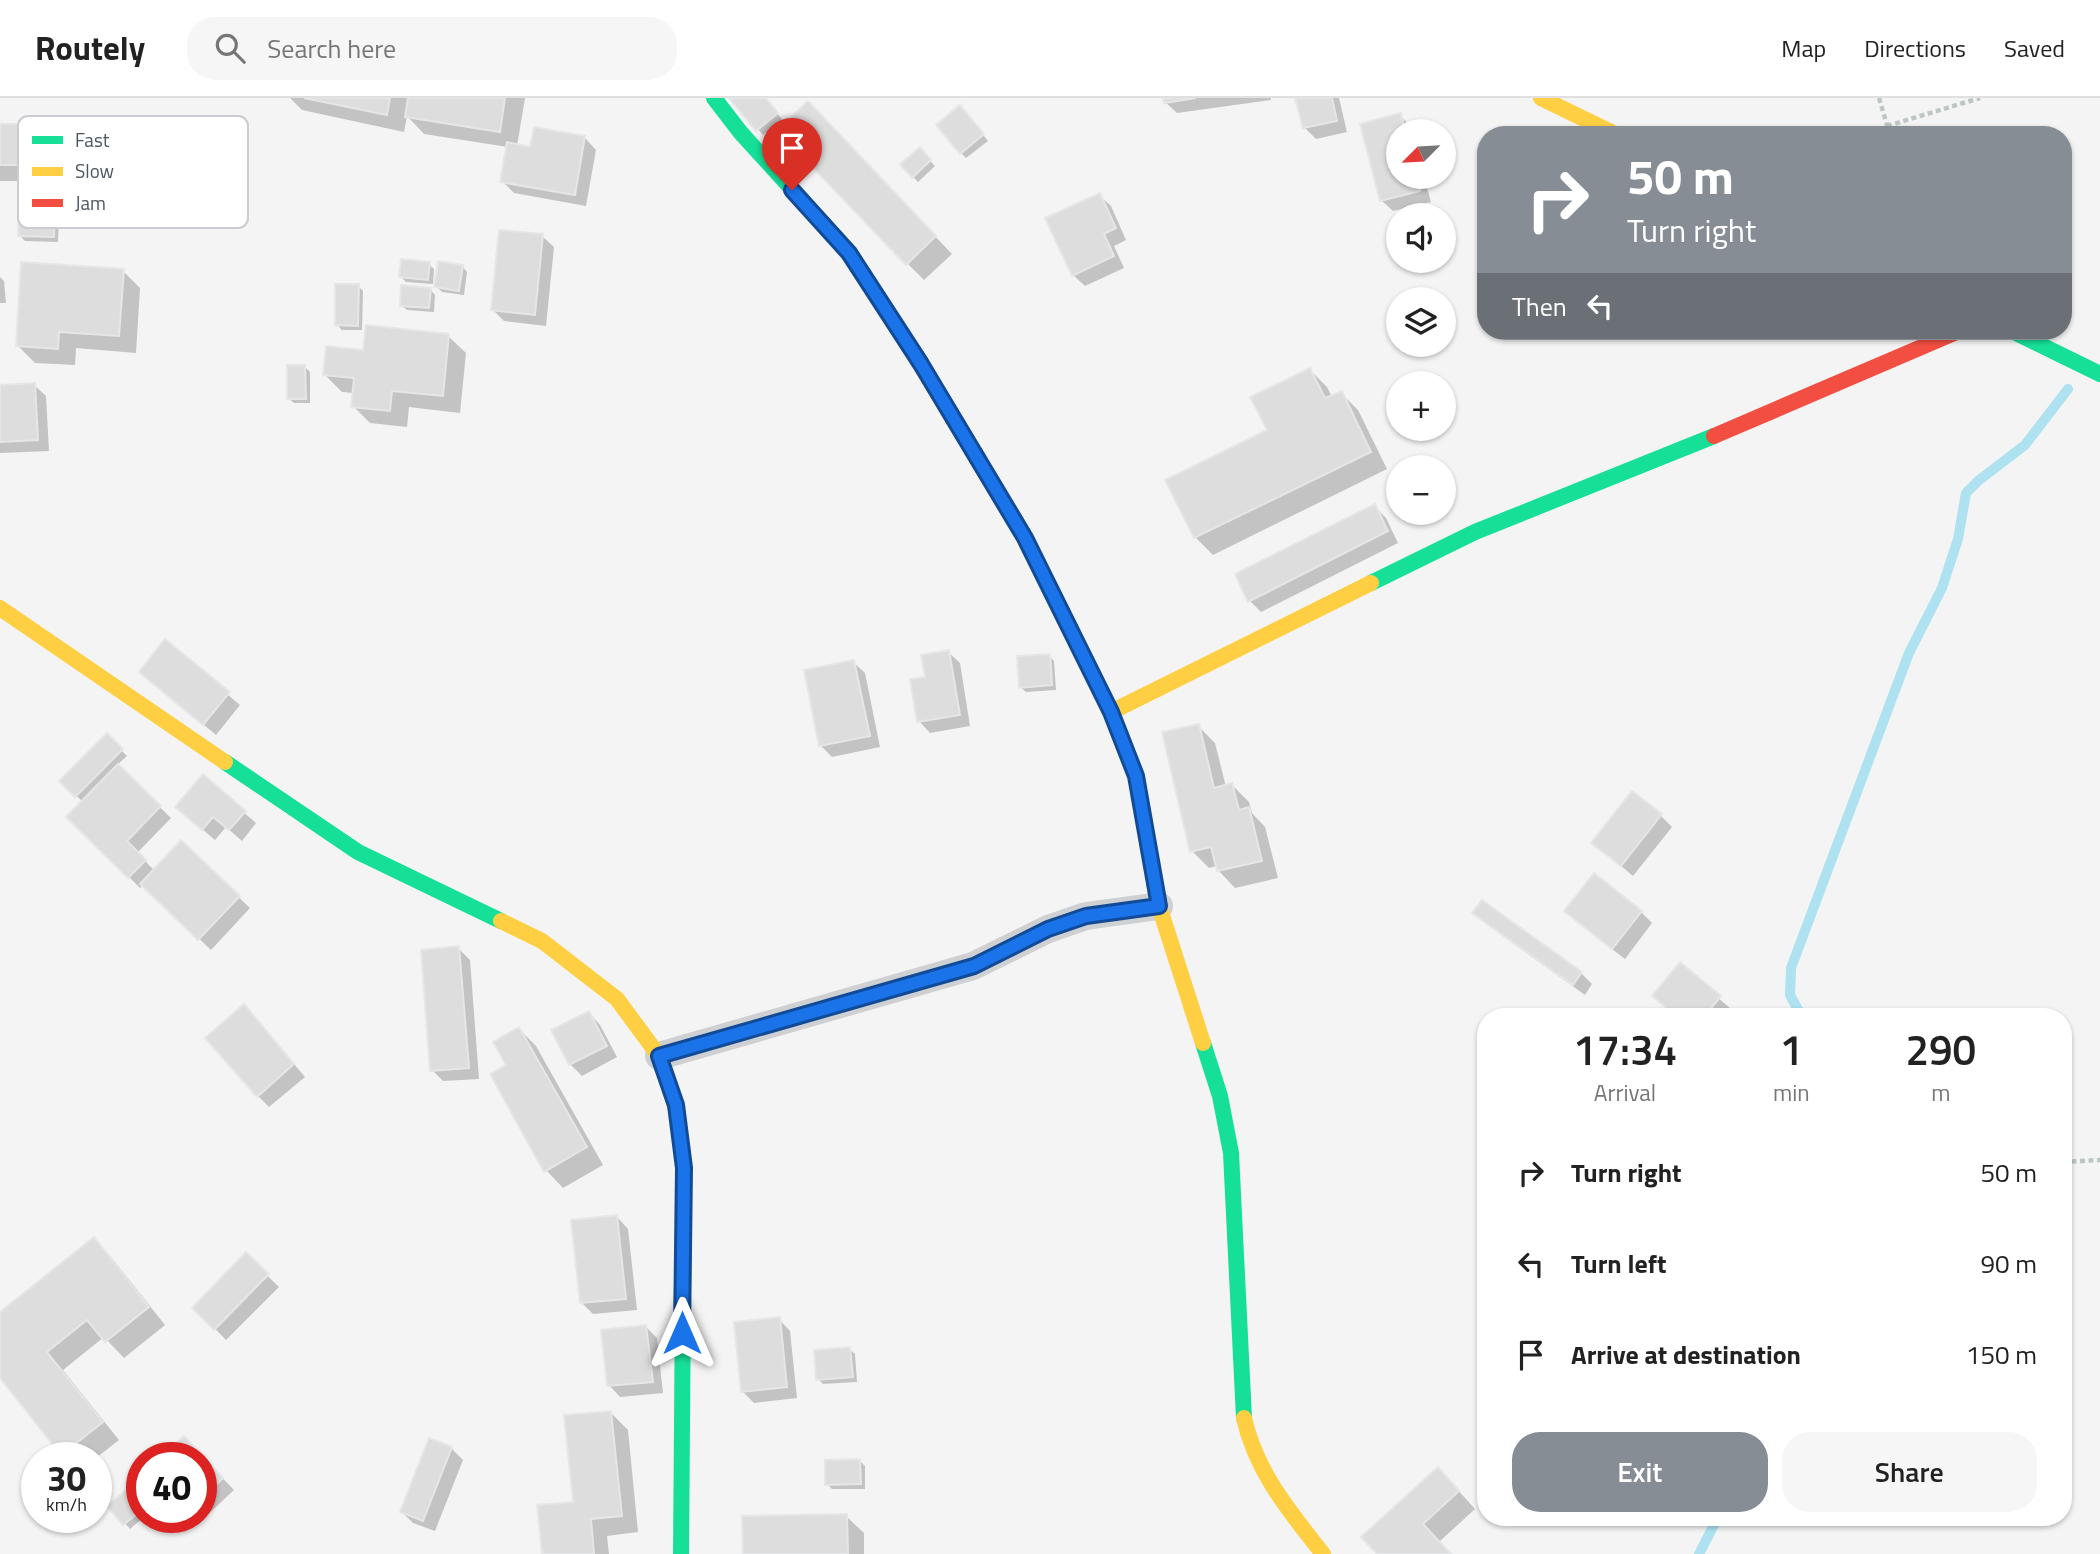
<!DOCTYPE html>
<html lang="en">
<head>
<meta charset="utf-8">
<style>
  :root { --surface:#fff; --page:#f6f6f6; --text:#222; --muted:#767676; --line:#e0e0e0; --accent:#868d94 }
  body { margin:0; font-family:"Titillium Web",sans-serif; background:var(--page); color:var(--text); height:100vh; display:flex; flex-direction:column; font-size:26px; white-space:nowrap }
  * { box-sizing:border-box; margin:0 }
  p { font-size:23px; color:var(--muted) }
  .icon { flex:none; width:38px; height:38px; fill:none; stroke:currentColor; stroke-width:2; stroke-linecap:round; stroke-linejoin:round }
  .map { position:relative; flex:1; overflow:hidden }
  .drawer { position:absolute; left:1477px; top:910px; width:595px; height:518px; display:flex; flex-direction:column; background:var(--surface); border-radius:28px; box-shadow:0 2px 5px #0004 }
  .drawer>* { flex:none }
  .top-card { position:absolute; left:1477px; top:28px; width:595px; height:214px; border-radius:28px; box-shadow:0 2px 5px #0004; background:#868d94; color:#fff; overflow:hidden }
  .needle { width:46px; rotate:246deg }
  .tools { position:absolute; left:1386px; top:21px; display:grid; gap:14px }
  .tools a { display:grid; place-items:center; width:70px; height:70px; border-radius:50%; background:var(--surface); box-shadow:0 2px 5px #0004; font-size:35px }
  .speed { position:absolute; left:21px; top:1344px; display:flex; gap:14px; font-size:35px; font-weight:700; text-align:center }
  .speed>* { display:grid; place-content:center; width:91px; height:91px; border-radius:50%; background:var(--surface); box-shadow:0 2px 5px #0004; line-height:1 }
  .speed small { font-size:18px; font-weight:400 }
  .speed .limit { border:10px solid #d22; background:#fff; color:#111 }
  .pin { position:absolute; display:grid; place-items:center; width:60px; height:60px; color:#fff; margin:-72px -30px; border-radius:50% 50% 50% 0; rotate:-45deg; box-shadow:0 0 7px #0007 }
  .pin .icon { rotate:45deg }
  .me { position:absolute; width:77px; margin:-38px; rotate:0deg; stroke-linejoin:round; filter:drop-shadow(0 0 5px #0008) }
  .turn { display:flex; align-items:center; gap:24px; height:147px; padding:0 35px; font-size:32px }
  .turn .icon { width:91px; height:91px; stroke-width:2.5 }
  .turn b { display:block; font-size:49px; line-height:60px }
  .then { display:flex; align-items:center; height:66px; padding:0 35px; background:#0003; gap:14px; font-size:26px }
  .eta { display:flex; justify-content:space-evenly; align-items:center; height:119px; text-align:center }
  .eta b { font-size:42px; font-weight:600; line-height:49px }
  .button { display:flex; gap:14px; margin-top:auto; padding:14px 35px }
  .button a { flex:1; height:80px; border-radius:28px; background:var(--accent); color:#fff; font-size:28px; font-weight:600; line-height:80px; text-align:center }
  .button a+a { background:var(--page); color:var(--text) }
  ul { padding:0; list-style:none }
  li { display:flex; align-items:center; gap:21px; height:91px; padding:0 35px }
  li div { flex:1 }
  li b { display:block; font-size:26px }
  li em { font-style:normal }
  header { display:flex; align-items:center; gap:42px; box-sizing:border-box; height:98px; padding:0 35px; background:var(--surface); border-bottom:2px solid var(--line) }
  header strong { font-size:33px }
  nav { display:flex; gap:38px; margin-inline-start:auto; font-size:24px }
  .search { width:490px; height:63px; background:var(--page); display:flex; align-items:center; gap:18px; box-sizing:border-box; padding:0 24px; border-radius:28px; color:var(--muted); font-size:26px }
  .map>svg:first-child { display:block }
</style>
</head>
<body>
<header>
<strong>Routely</strong>
<div class="search"><svg class="icon" aria-label="search" viewBox="0 0 24 24"><circle cx="10" cy="10" r="6"/><path d="M15 15l6 6"/></svg>Search here</div>
<nav><a>Map</a><a>Directions</a><a>Saved</a></nav>
</header>
<div class="map">
<svg width="2100" height="1456" viewBox="0 0 2100 1456">
  <rect width="100%" height="100%" fill="#f4f4f4"/>
  <g fill="#0003">
    <path d="M 290,0 L 525,0 L 517,48 L 532,51 L 585,40 L 596,52 L 586,108 L 514,95 L 502,83 L 508,49 L 424,36 L 407,18 L 404,34 L 302,12 Z"/>
    <path d="M 731,0 L 765,0 L 782,21 L 763,37 Z"/>
    <path d="M 1165,0 L 1271,0 L 1271,2 L 1177,15 L 1165,4 Z"/>
    <path d="M 1297,0 L 1339,0 L 1347,34 L 1316,41 L 1304,29 Z"/>
    <path d="M 965,15 L 988,43 L 966,60 L 961,55 Z"/>
    <path d="M 1400,17 L 1411,29 L 1413,33 L 1398,33 L 1398,79 L 1424,79 L 1431,104 L 1393,113 L 1381,102 Z"/>
    <path d="M 825,22 L 952,156 L 924,182 L 907,165 Z"/>
    <path d="M 0,28 L 27,28 L 44,45 L 45,83 L 0,83 Z"/>
    <path d="M 919,51 L 935,68 L 918,84 L 902,67 Z"/>
    <path d="M 1099,97 L 1111,108 L 1126,142 L 1114,148 L 1124,170 L 1085,188 L 1073,177 Z"/>
    <path d="M 54,109 L 59,114 L 58,144 L 25,143 L 19,137 Z"/>
    <path d="M 542,138 L 554,149 L 546,228 L 504,223 L 493,212 Z"/>
    <path d="M 429,166 L 434,171 L 433,186 L 406,184 L 401,179 Z"/>
    <path d="M 462,168 L 467,174 L 464,197 L 442,194 L 436,188 Z"/>
    <path d="M 123,173 L 140,190 L 136,255 L 76,250 L 75,267 L 35,265 L 17,247 Z"/>
    <path d="M 0,179 L 4,183 L 6,205 L 0,205 Z"/>
    <path d="M 358,188 L 363,193 L 362,232 L 342,232 L 336,226 Z"/>
    <path d="M 430,191 L 435,197 L 434,214 L 407,212 L 401,207 Z"/>
    <path d="M 448,238 L 466,255 L 460,315 L 409,309 L 407,329 L 370,325 L 353,308 L 354,295 L 342,294 L 325,277 L 365,254 Z"/>
    <path d="M 305,269 L 310,274 L 310,305 L 294,305 L 288,300 Z"/>
    <path d="M 1310,272 L 1327,289 L 1332,299 L 1341,295 L 1358,312 L 1387,371 L 1213,457 L 1195,439 L 1168,383 L 1269,333 Z"/>
    <path d="M 34,287 L 46,298 L 49,353 L 0,355 L 0,289 Z"/>
    <path d="M 1374,408 L 1386,420 L 1398,445 L 1261,514 L 1250,503 Z"/>
    <path d="M 1404,415 L 1421,415 L 1421,416 L 1410,422 Z"/>
    <path d="M 165,544 L 240,607 L 216,637 L 141,574 Z"/>
    <path d="M 948,554 L 960,565 L 970,628 L 930,635 L 919,623 Z"/>
    <path d="M 1049,558 L 1054,563 L 1056,592 L 1026,594 L 1020,589 Z"/>
    <path d="M 853,564 L 865,575 L 880,649 L 832,659 L 820,647 Z"/>
    <path d="M 1198,628 L 1215,645 L 1226,689 L 1232,687 L 1249,704 L 1252,715 L 1265,729 L 1278,780 L 1235,790 L 1218,772 L 1217,768 L 1209,770 L 1192,753 Z"/>
    <path d="M 107,638 L 127,658 L 117,667 L 171,720 L 137,755 L 155,773 L 181,745 L 250,810 L 211,852 L 143,787 L 140,790 L 69,719 L 83,704 L 61,683 Z"/>
    <path d="M 203,679 L 256,725 L 242,743 L 226,729 L 215,742 L 189,720 Z"/>
    <path d="M 1660,717 L 1672,729 L 1633,778 L 1594,745 Z"/>
    <path d="M 1566,813 L 1641,814 L 1652,825 L 1625,861 L 1577,824 Z"/>
    <path d="M 1474,815 L 1581,875 L 1592,886 L 1585,897 L 1486,826 Z"/>
    <path d="M 458,850 L 470,862 L 479,981 L 443,983 L 432,972 Z"/>
    <path d="M 1680,867 L 1731,911 L 1725,919 L 1677,919 Z"/>
    <path d="M 589,915 L 600,927 L 617,959 L 582,978 L 570,966 Z"/>
    <path d="M 255,920 L 305,979 L 269,1009 L 258,998 Z"/>
    <path d="M 519,931 L 536,948 L 603,1067 L 563,1090 L 546,1072 L 509,967 Z"/>
    <path d="M 617,1119 L 628,1131 L 637,1212 L 593,1216 L 582,1205 Z"/>
    <path d="M 94,1142 L 111,1159 L 165,1227 L 124,1260 L 104,1239 L 63,1272 L 119,1342 L 96,1360 L 67,1360 L 0,1277 L 0,1216 Z"/>
    <path d="M 246,1157 L 279,1189 L 226,1242 L 195,1210 Z"/>
    <path d="M 779,1221 L 790,1233 L 797,1300 L 754,1305 L 743,1294 Z"/>
    <path d="M 646,1229 L 657,1240 L 663,1295 L 620,1299 L 609,1287 Z"/>
    <path d="M 849,1251 L 855,1256 L 857,1284 L 823,1286 L 818,1281 Z"/>
    <path d="M 611,1315 L 628,1332 L 638,1434 L 607,1438 L 609,1456 L 544,1456 L 575,1406 Z"/>
    <path d="M 184,1340 L 234,1392 L 202,1422 L 199,1419 L 201,1419 L 201,1360 Z"/>
    <path d="M 451,1350 L 463,1362 L 435,1433 L 413,1425 L 402,1414 Z"/>
    <path d="M 860,1363 L 865,1368 L 865,1391 L 832,1391 L 827,1386 Z"/>
    <path d="M 141,1382 L 142,1419 L 144,1419 L 130,1431 L 110,1408 Z"/>
    <path d="M 1455,1389 L 1475,1411 L 1439,1444 L 1450,1456 L 1379,1456 Z"/>
    <path d="M 846,1418 L 864,1435 L 864,1456 L 745,1456 Z"/>
  </g>
  <g fill="none" stroke-linecap="round" stroke-linejoin="round">
    <g stroke="#aee2f0" stroke-width="10">
      <path d="M 1802,919 L 1790,897 L 1791,870 L 1909,555 L 1942,490 L 1958,441 L 1966,395 L 1978,383 L 2025,347 L 2068,291"/>
      <path d="M 1699,1456 L 1718,1419"/>
    </g>
  </g>
  <g fill="#ddddde" stroke="#e5e6e7" stroke-width="2">
    <path d="M 304,0 L 390,0 L 387,17 Z"/>
    <path d="M 408,0 L 505,0 L 500,34 L 405,19 Z"/>
    <path d="M 729,0 L 766,0 L 778,15 L 756,33 Z"/>
    <path d="M 1163,0 L 1196,0 L 1164,5 Z"/>
    <path d="M 1295,0 L 1332,0 L 1337,23 L 1303,30 Z"/>
    <path d="M 808,3 L 936,138 L 906,167 L 777,32 Z"/>
    <path d="M 960,7 L 984,36 L 960,56 L 936,27 Z"/>
    <path d="M 1401,15 L 1405,33 L 1398,33 L 1398,79 L 1417,79 L 1420,93 L 1380,103 L 1360,26 Z"/>
    <path d="M 0,26 L 27,26 L 28,67 L 0,67 Z"/>
    <path d="M 534,29 L 585,38 L 575,97 L 500,84 L 507,44 L 530,49 Z"/>
    <path d="M 920,49 L 931,62 L 912,80 L 900,66 Z"/>
    <path d="M 1100,95 L 1116,130 L 1104,136 L 1114,158 L 1072,178 L 1045,120 Z"/>
    <path d="M 19,106 L 55,107 L 54,139 L 18,138 Z"/>
    <path d="M 499,132 L 543,136 L 535,217 L 491,212 Z"/>
    <path d="M 401,161 L 430,164 L 428,182 L 399,179 Z"/>
    <path d="M 438,163 L 463,167 L 459,193 L 434,189 Z"/>
    <path d="M 21,164 L 124,171 L 119,238 L 59,234 L 58,251 L 16,248 Z"/>
    <path d="M 335,186 L 359,186 L 358,228 L 335,227 Z"/>
    <path d="M 401,187 L 431,190 L 429,210 L 400,208 Z"/>
    <path d="M 366,227 L 449,236 L 443,298 L 392,293 L 390,313 L 351,309 L 354,280 L 323,277 L 326,248 L 363,252 Z"/>
    <path d="M 287,267 L 305,267 L 306,301 L 287,301 Z"/>
    <path d="M 1310,270 L 1325,300 L 1342,293 L 1371,354 L 1194,440 L 1165,382 L 1267,332 L 1250,299 Z"/>
    <path d="M 35,285 L 38,342 L 0,344 L 0,287 Z"/>
    <path d="M 1375,406 L 1388,433 L 1248,504 L 1235,476 Z"/>
    <path d="M 165,541 L 230,594 L 203,627 L 139,574 Z"/>
    <path d="M 949,552 L 960,617 L 917,624 L 910,581 L 925,579 L 921,557 Z"/>
    <path d="M 1050,556 L 1052,587 L 1019,590 L 1017,558 Z"/>
    <path d="M 854,562 L 870,638 L 819,648 L 804,572 Z"/>
    <path d="M 1199,626 L 1214,690 L 1232,685 L 1239,712 L 1249,709 L 1262,763 L 1217,773 L 1211,749 L 1190,754 L 1162,634 Z"/>
    <path d="M 107,635 L 123,651 L 75,699 L 59,683 Z"/>
    <path d="M 118,666 L 161,708 L 127,743 L 146,762 L 128,780 L 66,719 Z"/>
    <path d="M 203,676 L 246,713 L 229,732 L 213,719 L 202,732 L 175,709 Z"/>
    <path d="M 1632,693 L 1662,716 L 1621,768 L 1591,745 Z"/>
    <path d="M 181,742 L 240,798 L 198,842 L 140,786 Z"/>
    <path d="M 1594,775 L 1642,813 L 1612,851 L 1564,813 Z"/>
    <path d="M 1482,802 L 1582,874 L 1573,887 L 1472,815 Z"/>
    <path d="M 459,848 L 469,970 L 430,973 L 421,852 Z"/>
    <path d="M 1680,864 L 1721,898 L 1704,919 L 1677,919 L 1652,898 Z"/>
    <path d="M 244,906 L 294,966 L 257,999 L 205,940 Z"/>
    <path d="M 589,913 L 607,948 L 569,967 L 551,932 Z"/>
    <path d="M 519,929 L 587,1049 L 544,1074 L 490,976 L 506,967 L 493,944 Z"/>
    <path d="M 617,1117 L 626,1201 L 580,1205 L 571,1122 Z"/>
    <path d="M 94,1139 L 149,1209 L 105,1244 L 87,1222 L 47,1254 L 103,1324 L 61,1357 L 0,1280 L 0,1214 Z"/>
    <path d="M 246,1154 L 269,1176 L 214,1232 L 192,1210 Z"/>
    <path d="M 780,1219 L 787,1289 L 741,1294 L 734,1224 Z"/>
    <path d="M 646,1227 L 653,1284 L 607,1288 L 601,1232 Z"/>
    <path d="M 850,1249 L 853,1279 L 816,1282 L 814,1252 Z"/>
    <path d="M 611,1313 L 622,1418 L 591,1421 L 594,1456 L 542,1456 L 537,1407 L 573,1404 L 564,1317 Z"/>
    <path d="M 184,1338 L 223,1380 L 201,1401 L 201,1360 L 161,1360 Z"/>
    <path d="M 429,1340 L 452,1349 L 423,1423 L 400,1414 Z"/>
    <path d="M 860,1361 L 861,1386 L 825,1387 L 825,1362 Z"/>
    <path d="M 1438,1369 L 1459,1393 L 1423,1426 L 1451,1456 L 1377,1456 L 1361,1439 Z"/>
    <path d="M 141,1379 L 142,1412 L 123,1427 L 107,1408 Z"/>
    <path d="M 847,1416 L 848,1456 L 743,1456 L 742,1418 Z"/>
  </g>
  <g fill="none" stroke-linecap="round" stroke-linejoin="round">
    <g stroke="#bcc7c4" stroke-width="4.5" stroke-dasharray="5 3.5" stroke-linecap="butt">
      <path d="M 1879,0 L 1890,37"/>
      <path d="M 1887,28 L 1980,0"/>
      <path d="M 2063,1064 L 2100,1062"/>
    </g>
    <path stroke="#ced0d2" stroke-width="28" d="M 659,958 L 973,868 L 1048,831 L 1086,818 L 1159,808"/>
    <g stroke="#16e098" stroke-width="16">
      <path d="M 714,0 L 741,35 L 850,155 L 902,236"/>
      <path d="M 2012,233 L 2100,276"/>
      <path d="M 1371,485 L 1475,434 L 1714,338"/>
      <path d="M 225,664 L 358,754 L 501,823"/>
      <path d="M 1203,945 L 1220,998 L 1231,1055 L 1244,1320"/>
      <path d="M 677,1014 L 684,1070 L 681,1456"/>
    </g>
    <g stroke="#ffcf43" stroke-width="16">
      <path d="M 1541,0 L 1617,37"/>
      <path d="M 0,510 L 225,664"/>
      <path d="M 1088,568 L 1111,614 L 1136,678 L 1159,808 L 1203,945"/>
      <path d="M 1111,614 L 1371,485"/>
      <path d="M 501,823 L 542,843 L 617,901 L 659,958 L 677,1014"/>
      <path d="M 1244,1320 C 1256,1374 1290,1414 1323,1456"/>
    </g>
    <g stroke="#f24e42" stroke-width="16">
      <path d="M 902,236 L 1025,440 L 1088,568"/>
      <path d="M 1714,338 L 1959,233"/>
    </g>
  </g>
  <g fill="none" stroke-linecap="round" stroke-linejoin="round">
    <defs>
      <path id="route" d="M 682,1235 L 684,1070 L 676,1007 L 659,958 L 974,868 L 1048,831 L 1086,818 L 1159,808 L 1136,678 L 1111,614 L 1025,440 L 921,266 L 849,155 L 792,92"/>
    </defs>
    <use href="#route" stroke="#114b97" stroke-width="18"/>
    <use href="#route" stroke="#1a73e8" stroke-width="12"/>
  </g>
  <rect x="18" y="18" width="230" height="112" rx="10" fill="#fff" stroke="#c9ccd0" stroke-width="2"/>
  <rect x="32" y="38" width="31" height="8" fill="#16e098"/>
  <rect x="32" y="69" width="31" height="9" fill="#ffcf43"/>
  <rect x="32" y="101" width="31" height="8" fill="#f24e42"/>
  <g font-size="19" fill="#4a5661">
    <text x="75" y="49">Fast</text>
    <text x="75" y="80">Slow</text>
    <text x="75" y="112">Jam</text>
  </g>
</svg>
<div class="tools">
<a><svg class="needle" viewBox="-14 -14 28 28"><path d="M0-13l5 13h-10z" fill="#e53935"/><path d="M0 13l5-13h-10z" fill="#767676"/></svg></a>
<a><svg class="icon" aria-label="sound" viewBox="0 0 24 24"><path d="M4 9h4l5-4v14l-5-4H4zM17 9q2 3 0 6"/></svg></a>
<a><svg class="icon" aria-label="layers" viewBox="0 0 24 24"><path d="M12 4l9 5-9 5-9-5zM3 14l9 5 9-5"/></svg></a>
<a>+</a>
<a>−</a>
</div>
<div class="speed"><div>30<small>km/h</small></div><div class="limit">40</div></div>
<div class="pin" style="left:792px;top:92px;background:#d93025"><svg class="icon" aria-label="arrive" viewBox="0 0 24 24"><path d="M6 21V4h12l-3 4 3 4H6"/></svg></div>
<svg class="me" style="left:682px;top:1235px" viewBox="-20 -20 40 40"><path d="M0-17L14 15 0 8-14 15z" fill="#1a73e8" stroke="#fff" stroke-width="4"/></svg>
<div class="top-card">
<div class="turn"><svg class="icon" aria-label="right" viewBox="0 0 24 24"><path d="M7 20v-9h11M14 6l5 5-5 5"/></svg><div><b>50 m</b>Turn right</div></div>
<div class="then">Then<svg class="icon" aria-label="left" viewBox="0 0 24 24"><path d="M17 20v-9H6M10 6l-5 5 5 5"/></svg></div>
</div>
<section class="drawer">
<div class="eta">
<div><b>17:34</b><p>Arrival</p></div>
<div><b>1</b><p>min</p></div>
<div><b>290</b><p>m</p></div>
</div>
<ul>
<li><svg class="icon" aria-label="right" viewBox="0 0 24 24"><path d="M7 20v-9h11M14 6l5 5-5 5"/></svg><div><b>Turn right</b></div><em>50 m</em></li>
<li><svg class="icon" aria-label="left" viewBox="0 0 24 24"><path d="M17 20v-9H6M10 6l-5 5 5 5"/></svg><div><b>Turn left</b></div><em>90 m</em></li>
<li><svg class="icon" aria-label="arrive" viewBox="0 0 24 24"><path d="M6 21V4h12l-3 4 3 4H6"/></svg><div><b>Arrive at destination</b></div><em>150 m</em></li>
</ul>
<div class="button"><a>Exit</a><a>Share</a></div>
</section>
</div>
</body>
</html>
